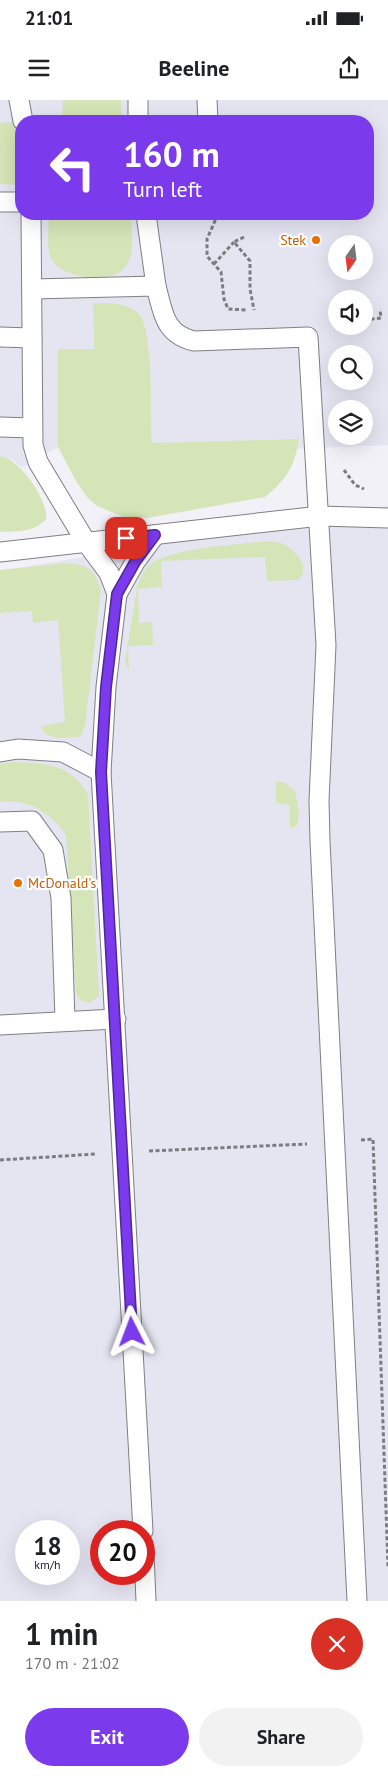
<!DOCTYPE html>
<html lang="en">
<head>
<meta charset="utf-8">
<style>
  :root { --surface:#fff; --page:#f2f2f2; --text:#202124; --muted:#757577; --accent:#7c3aed }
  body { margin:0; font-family:"PT Sans",sans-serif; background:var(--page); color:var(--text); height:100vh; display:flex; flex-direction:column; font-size:19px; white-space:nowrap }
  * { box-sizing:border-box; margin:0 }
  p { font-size:16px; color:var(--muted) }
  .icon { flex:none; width:28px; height:28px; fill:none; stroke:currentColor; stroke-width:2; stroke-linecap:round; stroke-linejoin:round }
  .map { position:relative; height:1501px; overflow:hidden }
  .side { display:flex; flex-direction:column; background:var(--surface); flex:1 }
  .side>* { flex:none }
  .banner { position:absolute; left:15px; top:15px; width:359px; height:105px; border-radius:20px; box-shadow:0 5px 20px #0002; background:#7c3aed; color:#fff; overflow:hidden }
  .needle { width:32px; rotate:194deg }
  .buttons { position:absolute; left:328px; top:135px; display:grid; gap:10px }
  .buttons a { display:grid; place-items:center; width:45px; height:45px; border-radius:50%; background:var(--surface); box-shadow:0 5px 20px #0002; font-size:25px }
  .speed { position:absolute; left:15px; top:1420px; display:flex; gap:10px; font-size:25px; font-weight:700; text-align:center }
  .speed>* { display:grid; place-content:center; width:65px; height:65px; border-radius:50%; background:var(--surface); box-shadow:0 5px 20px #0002; line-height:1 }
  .speed small { font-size:12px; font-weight:400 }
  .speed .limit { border:8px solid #d22; background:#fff; color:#111 }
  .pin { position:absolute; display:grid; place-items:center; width:42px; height:42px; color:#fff; margin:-21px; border-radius:10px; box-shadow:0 2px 8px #0006 }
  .me { position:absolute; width:55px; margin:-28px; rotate:357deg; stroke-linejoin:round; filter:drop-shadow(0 0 4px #0008) }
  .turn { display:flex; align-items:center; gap:18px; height:105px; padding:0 25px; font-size:22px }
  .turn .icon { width:65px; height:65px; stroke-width:2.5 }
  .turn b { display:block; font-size:35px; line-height:42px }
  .round { display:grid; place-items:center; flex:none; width:52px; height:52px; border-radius:26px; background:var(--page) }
  .head { display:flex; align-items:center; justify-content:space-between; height:85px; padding:0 25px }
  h1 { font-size:30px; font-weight:700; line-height:38px }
  .cta { display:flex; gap:10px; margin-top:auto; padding:10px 25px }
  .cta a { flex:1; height:58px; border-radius:30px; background:var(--accent); color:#fff; font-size:20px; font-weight:700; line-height:58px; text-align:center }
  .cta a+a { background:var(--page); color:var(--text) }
  .status { display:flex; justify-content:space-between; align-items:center; height:35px; padding:0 25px; background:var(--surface); direction:ltr }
  .status svg { height:14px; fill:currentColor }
  header { display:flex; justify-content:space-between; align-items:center; height:65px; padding:0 25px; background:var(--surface); font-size:22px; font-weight:700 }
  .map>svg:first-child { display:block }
</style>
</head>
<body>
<div class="status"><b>21:01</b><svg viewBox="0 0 49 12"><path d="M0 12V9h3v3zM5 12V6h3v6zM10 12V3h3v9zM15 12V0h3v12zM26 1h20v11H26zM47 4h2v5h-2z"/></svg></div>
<header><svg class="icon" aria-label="menu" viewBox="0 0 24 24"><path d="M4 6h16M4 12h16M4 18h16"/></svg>Beeline<svg class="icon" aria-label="share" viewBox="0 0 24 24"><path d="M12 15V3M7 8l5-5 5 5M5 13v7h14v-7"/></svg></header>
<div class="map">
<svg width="388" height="1501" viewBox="0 0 388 1501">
  <rect width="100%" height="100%" fill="#f1f1f7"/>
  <g fill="#e5e5f2" fill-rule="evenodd">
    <path d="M 0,0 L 388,0 L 388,345 L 168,354 L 106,355 L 108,203 L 93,204 L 94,250 L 58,249 L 58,347 L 21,368 L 13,360 L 0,356 ZM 21,21 L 368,21 L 368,114 L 21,114 ZM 336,144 L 364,144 L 364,171 L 336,171 ZM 336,199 L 364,199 L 364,226 L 336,226 ZM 336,254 L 364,254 L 364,281 L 336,281 ZM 336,309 L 364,309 L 364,336 L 336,336 Z"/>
    <path d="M 388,406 L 388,1501 L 0,1501 L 0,471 ZM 26,1431 L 69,1431 L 69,1474 L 26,1474 ZM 101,1431 L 144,1431 L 144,1474 L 101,1474 Z"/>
  </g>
  <g fill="#d5e5b7">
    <path d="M 63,0 L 121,0 L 122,18 L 120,21 L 62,21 Z"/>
    <path d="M 16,22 L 21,32 L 21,81 L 16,85 L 0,84 L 0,23 Z"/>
    <path d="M 49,114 L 131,114 C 131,131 136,151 126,166 C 114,186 57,179 50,156 C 46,144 49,126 49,114 Z"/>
    <path d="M 93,203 C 109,203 125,202 138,213 C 154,226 150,319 152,343 L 299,339 C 295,366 286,380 265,397 L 147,418 L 124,417 L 97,406 L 87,397 L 76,381 L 58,347 L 58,249 L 94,249 Z"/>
    <path d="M 0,356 C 19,358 49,401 46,419 C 34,433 17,431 0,432 Z"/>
    <path d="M 268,441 C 273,442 280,442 284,444 C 296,451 312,469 298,480 L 267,481 L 265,457 L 161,461 L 162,487 L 138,489 L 139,523 L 152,522 L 153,545 L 128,546 L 129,572 L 125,561 L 137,488 C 139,479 143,471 150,465 C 167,448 242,444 268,441 Z"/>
    <path d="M 67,463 C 91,466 93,468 101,490 L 85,626 L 80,637 L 58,638 L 45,634 L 41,626 L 65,622 L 58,520 L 33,523 L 32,511 L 0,513 L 0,470 Z"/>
    <path d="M 14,662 C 47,664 69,663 88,694 L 99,896 L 90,903 L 80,900 L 76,893 L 66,735 C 50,712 29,699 0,702 L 0,664 Z"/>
    <path d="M 276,682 L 284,682 L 295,691 L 299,712 L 297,726 L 290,728 L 290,705 L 276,703 Z"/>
  </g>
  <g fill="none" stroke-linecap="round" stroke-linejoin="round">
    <defs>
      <g id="lane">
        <path d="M 19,0 L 23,21"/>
        <path d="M 138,0 L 138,21"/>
        <path d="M 207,0 L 208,21"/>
        <path d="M 0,102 L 21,102"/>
        <path d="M 31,114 L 33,345 L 38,362 L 86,442 L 109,473 L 117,494 L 106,587 L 101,672 L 143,1431"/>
        <path d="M 146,114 L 156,186"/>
        <path d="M 32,189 L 156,186 C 163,212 164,234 194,241 L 308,237 L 326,545 L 319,701 L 320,741 L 357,1501"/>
        <path d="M 0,237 L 32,238"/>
        <path d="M 0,327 L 32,328"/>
        <path d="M 0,452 L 320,416 L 388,418"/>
        <path d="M 117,494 L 135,462 L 155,435"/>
        <path d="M 0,652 L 18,649 L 63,652 L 101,672"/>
        <path d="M 0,722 L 32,721 L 53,750 L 61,798 L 65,920"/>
        <path d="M 0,925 L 116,919"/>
        <path d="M 144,1453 L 146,1501"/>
      </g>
    </defs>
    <use href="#lane" stroke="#7f7f84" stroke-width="21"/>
    <g stroke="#7c7c80" stroke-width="3" stroke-dasharray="4 2.5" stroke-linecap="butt">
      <path d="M 218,114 L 207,139 L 207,156 L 221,172 L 224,199 L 228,209 L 246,210"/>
      <path d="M 244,137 L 234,142 L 250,161 L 250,189 L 254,210"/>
      <path d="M 214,164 L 234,142"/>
      <path d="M 364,220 L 381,218 L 380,209"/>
      <path d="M 344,370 L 355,385 L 364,389"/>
      <path d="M 361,1040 L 373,1039 L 388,1467"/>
      <path d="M 149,1051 L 307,1044"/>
      <path d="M 0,1060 L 95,1054"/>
    </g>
    <use href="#lane" stroke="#fff" stroke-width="19"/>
  </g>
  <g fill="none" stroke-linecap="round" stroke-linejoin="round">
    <defs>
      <path id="route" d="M 126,438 L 155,435 L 135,462 L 117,494 L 106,587 L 101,672 L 132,1232"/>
    </defs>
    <use href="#route" stroke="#51269a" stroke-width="12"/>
    <use href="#route" stroke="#7c3aed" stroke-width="9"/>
  </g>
  <g fill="#e8710a" stroke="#fff" stroke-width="2">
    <circle cx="316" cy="140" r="5"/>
    <circle cx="18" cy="783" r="5"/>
  </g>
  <g text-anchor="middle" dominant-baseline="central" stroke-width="4.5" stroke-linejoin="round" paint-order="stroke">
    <g font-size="14" fill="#c56008" stroke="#fff" text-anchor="end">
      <text x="306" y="140">Stek</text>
      <text x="28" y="783" text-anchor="start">McDonald's</text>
    </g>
  </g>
</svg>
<div class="buttons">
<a><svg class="needle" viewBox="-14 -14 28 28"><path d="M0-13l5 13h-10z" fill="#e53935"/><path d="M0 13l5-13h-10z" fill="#757577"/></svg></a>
<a><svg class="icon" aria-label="sound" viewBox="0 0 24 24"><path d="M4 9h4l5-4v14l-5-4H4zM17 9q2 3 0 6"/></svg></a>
<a><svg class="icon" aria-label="search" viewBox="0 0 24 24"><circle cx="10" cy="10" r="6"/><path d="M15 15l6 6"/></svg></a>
<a><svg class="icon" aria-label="layers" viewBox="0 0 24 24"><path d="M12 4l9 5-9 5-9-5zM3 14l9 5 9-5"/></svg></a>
</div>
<div class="speed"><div>18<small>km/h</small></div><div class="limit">20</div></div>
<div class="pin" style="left:126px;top:438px;background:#d93025"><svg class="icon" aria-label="arrive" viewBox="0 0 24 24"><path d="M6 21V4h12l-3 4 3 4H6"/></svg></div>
<svg class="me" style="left:132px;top:1232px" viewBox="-20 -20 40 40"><path d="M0-17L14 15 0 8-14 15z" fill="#7c3aed" stroke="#fff" stroke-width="4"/></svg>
<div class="banner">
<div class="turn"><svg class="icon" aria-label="left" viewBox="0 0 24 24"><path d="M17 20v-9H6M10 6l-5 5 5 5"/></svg><div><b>160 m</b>Turn left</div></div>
</div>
</div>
<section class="side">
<div class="head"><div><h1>1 min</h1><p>170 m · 21:02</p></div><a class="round" style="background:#d93025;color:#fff"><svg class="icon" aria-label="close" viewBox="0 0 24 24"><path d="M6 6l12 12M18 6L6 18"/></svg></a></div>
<div class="cta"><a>Exit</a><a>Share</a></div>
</section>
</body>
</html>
